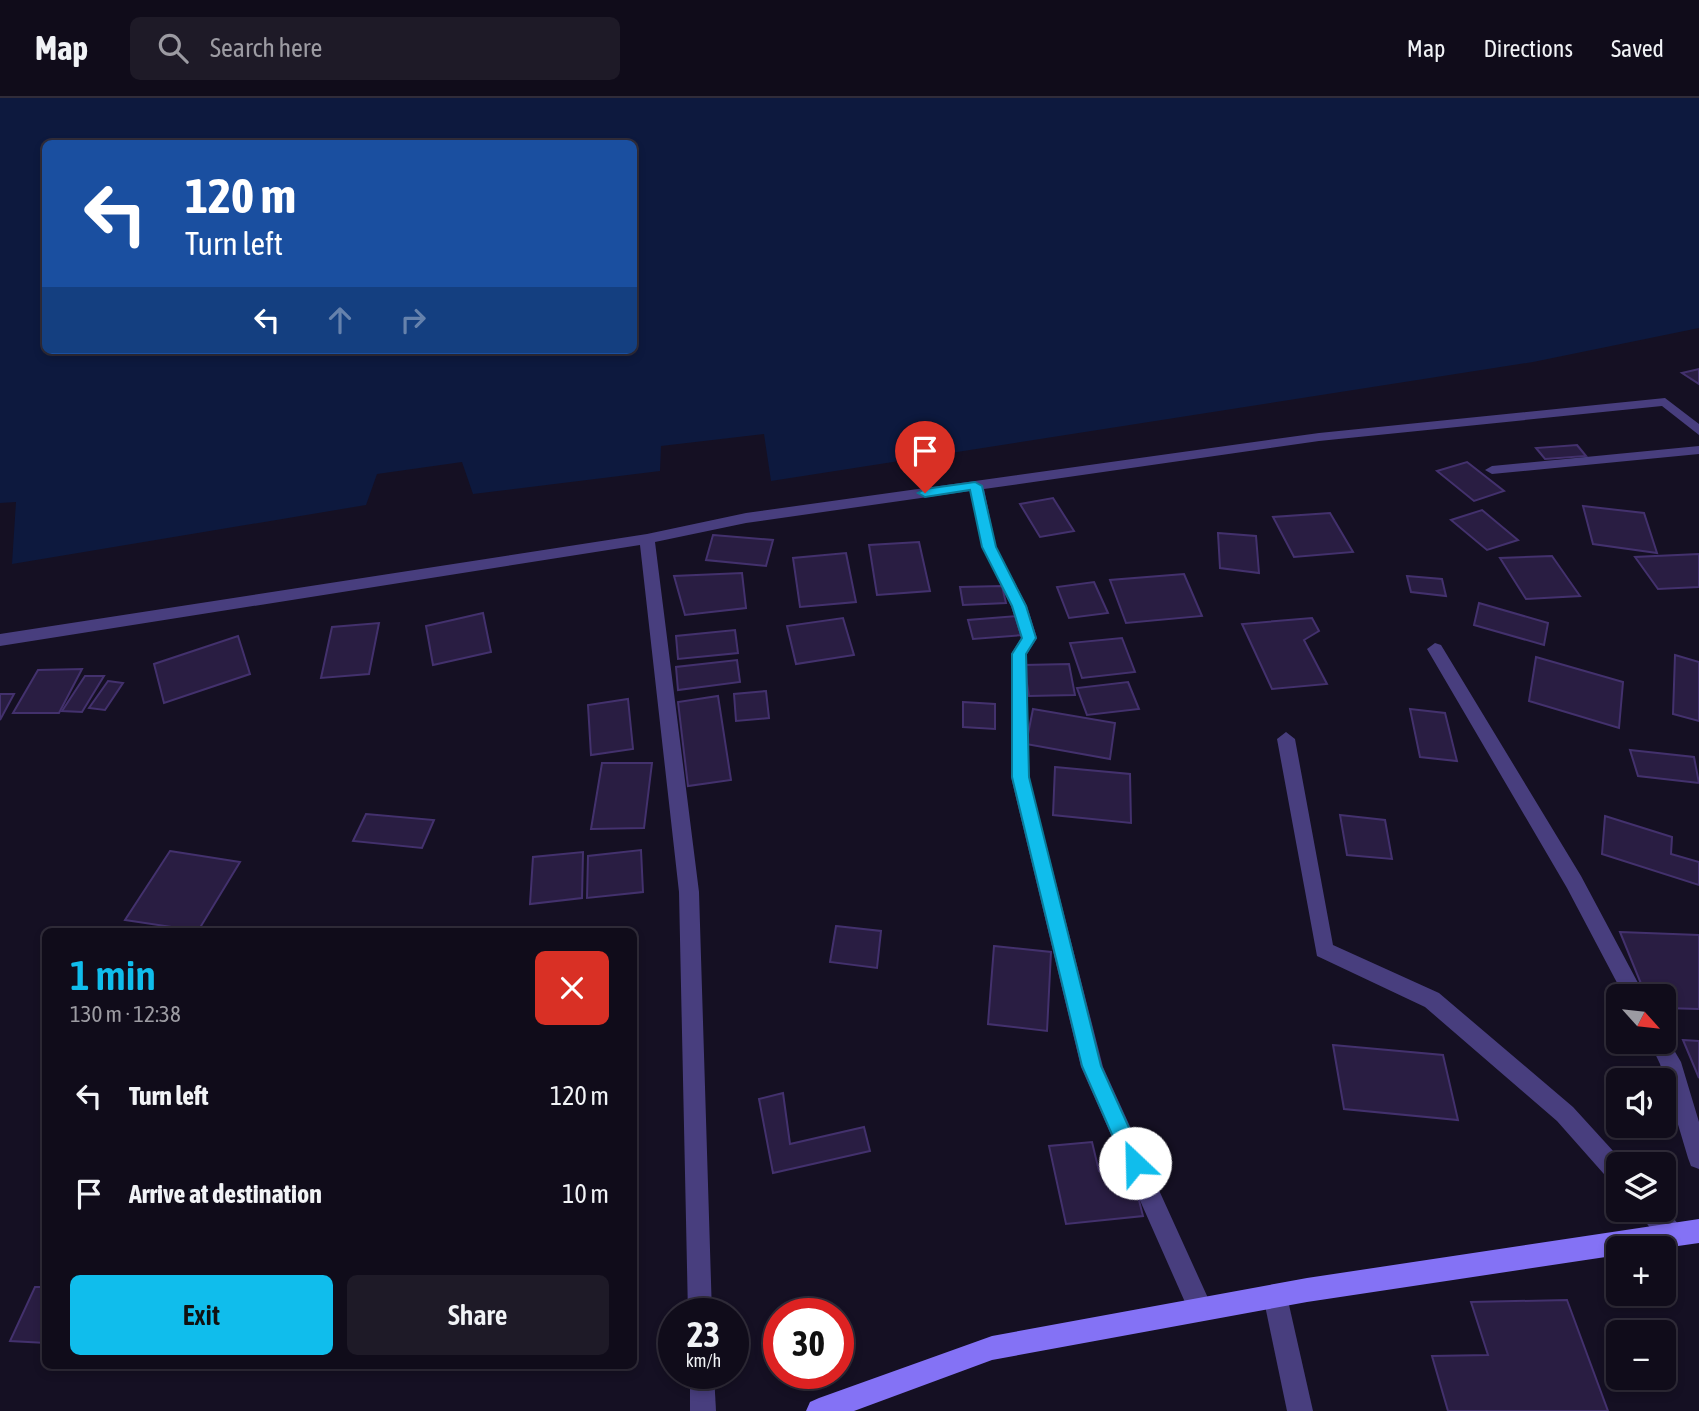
<!DOCTYPE html>
<html lang="en">
<head>
<meta charset="utf-8">
<style>
  :root { --surface:#100c1a; --page:#1e1a27; --text:#f1f3f6; --muted:#9c9ba2; --line:#302c39; --accent:#10bdec }
  body { margin:0; font-family:"Asap Condensed",sans-serif; background:var(--page); color:var(--text); height:100vh; display:flex; flex-direction:column; font-size:26px; white-space:nowrap }
  * { box-sizing:border-box; margin:0 }
  p { font-size:23px; color:var(--muted) }
  .icon { flex:none; width:38px; height:38px; fill:none; stroke:currentColor; stroke-width:2; stroke-linecap:round; stroke-linejoin:round }
  .map { position:relative; flex:1; overflow:hidden }
  .sheet { position:absolute; left:42px; top:830px; width:595px; height:441px; display:flex; flex-direction:column; background:var(--surface); border-radius:10px; box-shadow:0 4px 10px #0003,0 0 0 2px var(--line) }
  .sheet>* { flex:none }
  .top-card { position:absolute; left:42px; top:42px; width:595px; height:214px; border-radius:10px; box-shadow:0 4px 10px #0003,0 0 0 2px var(--line); background:#1a4fa0; color:#fff; overflow:hidden }
  .needle { width:46px; rotate:117deg }
  .controls { position:absolute; left:1606px; top:886px; display:grid; gap:14px }
  .controls a { display:grid; place-items:center; width:70px; height:70px; border-radius:10px; background:var(--surface); box-shadow:0 4px 10px #0003,0 0 0 2px var(--line); font-size:35px }
  .speed { position:absolute; left:658px; top:1200px; display:flex; gap:14px; font-size:35px; font-weight:700; text-align:center }
  .speed>* { display:grid; place-content:center; width:91px; height:91px; border-radius:50%; background:var(--surface); box-shadow:0 4px 10px #0003,0 0 0 2px var(--line); line-height:1 }
  .speed small { font-size:18px; font-weight:400 }
  .speed .limit { border:10px solid #d22; background:#fff; color:#111 }
  .pin { position:absolute; display:grid; place-items:center; width:60px; height:60px; color:#fff; margin:-72px -30px; border-radius:50% 50% 50% 0; rotate:-45deg; box-shadow:0 0 7px #0007 }
  .pin .icon { rotate:45deg }
  .me { position:absolute; width:77px; margin:-38px; rotate:336deg; stroke-linejoin:round; filter:drop-shadow(0 0 5px #0008) }
  .turn { display:flex; align-items:center; gap:24px; height:147px; padding:0 28px; font-size:32px }
  .turn .icon { width:91px; height:91px; stroke-width:2.5 }
  .turn b { display:block; font-size:49px; line-height:60px }
  .lanes { display:flex; align-items:center; height:66px; padding:0 28px; background:#0003; justify-content:center; gap:35px; direction:ltr }
  .lanes .off { opacity:.35 }
  .round { display:grid; place-items:center; flex:none; width:74px; height:74px; border-radius:10px; background:var(--page) }
  .headline { display:flex; align-items:center; justify-content:space-between; height:119px; padding:0 28px }
  h1 { font-size:42px; font-weight:600; line-height:52px; color:var(--accent) }
  .action { display:flex; gap:14px; margin-top:auto; padding:14px 28px }
  .action a { flex:1; height:80px; border-radius:10px; background:var(--accent); color:#111; font-size:28px; font-weight:600; line-height:80px; text-align:center }
  .action a+a { background:var(--page); color:var(--text) }
  ul { padding:0; list-style:none }
  li { display:flex; align-items:center; gap:21px; height:98px; padding:0 28px }
  li div { flex:1 }
  li b { display:block; font-size:26px }
  li em { font-style:normal }
  header { display:flex; align-items:center; gap:42px; box-sizing:border-box; height:98px; padding:0 35px; background:var(--surface); border-bottom:2px solid var(--line) }
  header strong { font-size:33px }
  nav { display:flex; gap:38px; margin-inline-start:auto; font-size:24px }
  .search { width:490px; height:63px; background:var(--page); display:flex; align-items:center; gap:18px; box-sizing:border-box; padding:0 24px; border-radius:10px; color:var(--muted); font-size:26px }
  .map>svg:first-child { display:block }
</style>
</head>
<body>
<header>
<strong>Map</strong>
<div class="search"><svg class="icon" aria-label="search" viewBox="0 0 24 24"><circle cx="10" cy="10" r="6"/><path d="M15 15l6 6"/></svg>Search here</div>
<nav><a>Map</a><a>Directions</a><a>Saved</a></nav>
</header>
<div class="map">
<svg width="1699" height="1313" viewBox="0 0 1699 1313">
  <rect width="100%" height="100%" fill="#151023"/>
  <path fill="#0d193e" fill-rule="evenodd" d="M 0,0 L 1699,0 L 1699,230 L 1533,264 L 771,383 L 764,336 L 661,348 L 660,373 L 473,396 L 462,364 L 377,376 L 366,407 L 12,466 L 16,404 L 0,405 ZM 46,46 L 634,46 L 634,252 L 46,252 Z"/>
  <g fill="#291d42" stroke="#43316d" stroke-width="2">
    <path d="M 1699,271 L 1699,286 L 1682,275 Z"/>
    <path d="M 1577,347 L 1586,358 L 1545,361 L 1536,350 Z"/>
    <path d="M 1467,364 L 1504,393 L 1474,403 L 1437,373 Z"/>
    <path d="M 1053,400 L 1074,433 L 1040,439 L 1020,406 Z"/>
    <path d="M 1583,408 L 1644,415 L 1657,455 L 1593,446 Z"/>
    <path d="M 1482,412 L 1518,442 L 1487,452 L 1451,422 Z"/>
    <path d="M 1330,415 L 1353,454 L 1294,459 L 1273,419 Z"/>
    <path d="M 1218,435 L 1256,438 L 1259,475 L 1220,470 Z"/>
    <path d="M 713,437 L 773,442 L 766,468 L 706,462 Z"/>
    <path d="M 919,444 L 930,493 L 877,497 L 869,447 Z"/>
    <path d="M 846,455 L 856,504 L 800,509 L 793,460 Z"/>
    <path d="M 1699,456 L 1699,489 L 1658,491 L 1635,459 Z"/>
    <path d="M 1552,458 L 1580,498 L 1526,501 L 1500,460 Z"/>
    <path d="M 742,475 L 746,510 L 685,517 L 674,478 Z"/>
    <path d="M 1184,476 L 1202,518 L 1126,525 L 1110,482 Z"/>
    <path d="M 1407,478 L 1442,481 L 1446,498 L 1411,494 Z"/>
    <path d="M 1094,484 L 1108,515 L 1069,520 L 1057,489 Z"/>
    <path d="M 1002,488 L 1006,505 L 963,507 L 960,489 Z"/>
    <path d="M 1479,505 L 1548,525 L 1544,547 L 1474,527 Z"/>
    <path d="M 483,515 L 491,554 L 433,567 L 426,528 Z"/>
    <path d="M 1017,518 L 1023,537 L 973,541 L 968,522 Z"/>
    <path d="M 843,520 L 854,557 L 796,566 L 787,528 Z"/>
    <path d="M 1312,520 L 1319,533 L 1304,542 L 1327,586 L 1272,591 L 1242,526 Z"/>
    <path d="M 379,525 L 369,576 L 321,580 L 332,529 Z"/>
    <path d="M 735,532 L 738,555 L 678,561 L 676,538 Z"/>
    <path d="M 238,538 L 250,576 L 164,605 L 154,566 Z"/>
    <path d="M 1122,540 L 1135,574 L 1082,580 L 1070,545 Z"/>
    <path d="M 1675,557 L 1699,564 L 1699,623 L 1673,616 Z"/>
    <path d="M 1536,559 L 1623,584 L 1619,630 L 1529,603 Z"/>
    <path d="M 737,562 L 740,584 L 678,592 L 676,569 Z"/>
    <path d="M 1069,566 L 1075,597 L 1029,598 L 1024,567 Z"/>
    <path d="M 82,571 L 59,615 L 13,615 L 38,572 Z"/>
    <path d="M 85,578 L 104,578 L 82,614 L 62,613 Z"/>
    <path d="M 108,583 L 123,585 L 105,612 L 89,610 Z"/>
    <path d="M 1128,584 L 1139,611 L 1087,617 L 1077,590 Z"/>
    <path d="M 766,593 L 769,620 L 736,623 L 734,596 Z"/>
    <path d="M 0,596 L 14,596 L 0,622 Z"/>
    <path d="M 718,598 L 731,682 L 688,688 L 678,604 Z"/>
    <path d="M 628,601 L 633,651 L 591,657 L 588,607 Z"/>
    <path d="M 963,604 L 995,606 L 995,631 L 963,629 Z"/>
    <path d="M 1033,611 L 1115,625 L 1110,661 L 1026,646 Z"/>
    <path d="M 1410,611 L 1445,615 L 1457,663 L 1420,659 Z"/>
    <path d="M 1630,652 L 1694,659 L 1699,685 L 1638,678 Z"/>
    <path d="M 602,665 L 652,665 L 644,730 L 591,731 Z"/>
    <path d="M 1055,669 L 1130,676 L 1131,725 L 1053,717 Z"/>
    <path d="M 366,716 L 434,722 L 422,750 L 353,743 Z"/>
    <path d="M 1340,717 L 1385,722 L 1392,761 L 1347,757 Z"/>
    <path d="M 1605,718 L 1672,739 L 1671,756 L 1699,764 L 1699,787 L 1602,756 Z"/>
    <path d="M 641,752 L 643,794 L 587,800 L 588,758 Z"/>
    <path d="M 170,753 L 240,764 L 198,833 L 125,822 Z"/>
    <path d="M 583,754 L 582,800 L 530,806 L 533,759 Z"/>
    <path d="M 836,828 L 881,833 L 877,870 L 830,864 Z"/>
    <path d="M 1620,834 L 1699,837 L 1699,911 L 1664,910 L 1664,898 L 1646,898 Z"/>
    <path d="M 994,848 L 1051,854 L 1047,933 L 988,926 Z"/>
    <path d="M 1683,942 L 1699,943 L 1699,980 Z"/>
    <path d="M 1333,947 L 1443,957 L 1458,1022 L 1344,1011 Z"/>
    <path d="M 783,995 L 790,1046 L 864,1029 L 870,1053 L 773,1075 L 759,1001 Z"/>
    <path d="M 1092,1044 L 1099,1073 L 1131,1071 L 1143,1118 L 1066,1126 L 1049,1048 Z"/>
    <path d="M 35,1189 L 46,1189 L 46,1245 L 10,1243 Z"/>
    <path d="M 1567,1202 L 1608,1313 L 1448,1313 L 1432,1258 L 1488,1257 L 1471,1204 Z"/>
  </g>
  <g fill="none" stroke-linecap="round" stroke-linejoin="round">
    <g fill="#483e7e" fill-rule="evenodd">
      <path d="M 1665,300 L 1699,326 L 1699,337 L 1662,308 L 1319,343 L 984,391 L 996,449 L 1027,508 L 1037,540 L 1027,556 L 1029,679 L 1103,969 L 1213,1211 L 1210,1220 L 1201,1223 L 1192,1220 L 1081,969 L 1011,679 L 1011,556 L 1021,540 L 1011,508 L 982,449 L 970,393 L 746,425 L 655,444 L 699,794 L 712,1216 L 688,1216 L 679,794 L 640,447 L 0,548 L 0,536 L 647,436 L 746,415 L 1319,335 Z"/>
      <path d="M 1699,348 L 1699,356 L 1492,376 L 1485,372 L 1492,368 Z"/>
      <path d="M 1435,545 L 1441,547 L 1581,778 L 1645,898 L 1624,898 L 1567,790 L 1427,551 Z"/>
      <path d="M 1286,634 L 1295,641 L 1333,847 L 1439,895 L 1573,1009 L 1625,1066 L 1619,1066 L 1619,1087 L 1611,1084 L 1557,1023 L 1425,909 L 1317,858 L 1277,641 Z"/>
      <path d="M 1664,935 L 1681,964 L 1699,1024 L 1699,1071 L 1691,1068 L 1688,1060 L 1660,966 L 1649,943 L 1664,943 Z"/>
      <path d="M 1664,1110 L 1681,1129 L 1685,1137 L 1681,1145 L 1673,1149 C 1659,1143 1644,1125 1639,1111 Z"/>
      <path d="M 1275,1186 L 1284,1189 L 1287,1198 L 1313,1313 L 1287,1313 L 1263,1198 L 1266,1189 Z"/>
      <path d="M 690,1276 L 714,1276 L 716,1313 L 690,1313 Z"/>
    </g>
    <path fill="#8472f5" fill-rule="evenodd" d="M 1699,1121 L 1699,1145 L 1664,1150 L 1619,1150 L 1619,1157 L 1307,1204 L 992,1262 L 854,1313 L 806,1313 L 810,1304 L 819,1300 L 992,1238 L 1307,1180 Z"/>
  </g>
  <path fill="#10bdec" stroke="#0a7b99" stroke-width="2" d="M 975,384 L 982,388 L 996,449 L 1026,508 L 1036,540 L 1026,556 L 1029,679 L 1101,968 L 1145,1065 L 1142,1073 L 1135,1075 L 1128,1073 L 1082,968 L 1012,679 L 1012,556 L 1022,540 L 1012,508 L 982,449 L 970,392 L 925,399 L 918,395 L 925,391 Z"/>
</svg>
<div class="controls">
<a><svg class="needle" viewBox="-14 -14 28 28"><path d="M0-13l5 13h-10z" fill="#e53935"/><path d="M0 13l5-13h-10z" fill="#9c9ba2"/></svg></a>
<a><svg class="icon" aria-label="sound" viewBox="0 0 24 24"><path d="M4 9h4l5-4v14l-5-4H4zM17 9q2 3 0 6"/></svg></a>
<a><svg class="icon" aria-label="layers" viewBox="0 0 24 24"><path d="M12 4l9 5-9 5-9-5zM3 14l9 5 9-5"/></svg></a>
<a>+</a>
<a>−</a>
</div>
<div class="speed"><div>23<small>km/h</small></div><div class="limit">30</div></div>
<div class="pin" style="left:925px;top:395px;background:#d93025"><svg class="icon" aria-label="arrive" viewBox="0 0 24 24"><path d="M6 21V4h12l-3 4 3 4H6"/></svg></div>
<svg class="me" style="left:1135px;top:1065px" viewBox="-20 -20 40 40"><circle r="19" fill="#fff"/><path d="M0-13L10 11 0 6-10 11z" fill="#10bdec"/></svg>
<div class="top-card">
<div class="turn"><svg class="icon" aria-label="left" viewBox="0 0 24 24"><path d="M17 20v-9H6M10 6l-5 5 5 5"/></svg><div><b>120 m</b>Turn left</div></div>
<div class="lanes"><svg class="icon" aria-label="left" viewBox="0 0 24 24"><path d="M17 20v-9H6M10 6l-5 5 5 5"/></svg><svg class="icon off" aria-label="ahead" viewBox="0 0 24 24"><path d="M12 20V5M6 11l6-6 6 6"/></svg><svg class="icon off" aria-label="right" viewBox="0 0 24 24"><path d="M7 20v-9h11M14 6l5 5-5 5"/></svg></div>
</div>
<section class="sheet">
<div class="headline"><div><h1>1 min</h1><p>130 m · 12:38</p></div><a class="round" style="background:#d93025;color:#fff"><svg class="icon" aria-label="close" viewBox="0 0 24 24"><path d="M6 6l12 12M18 6L6 18"/></svg></a></div>
<ul>
<li><svg class="icon" aria-label="left" viewBox="0 0 24 24"><path d="M17 20v-9H6M10 6l-5 5 5 5"/></svg><div><b>Turn left</b></div><em>120 m</em></li>
<li><svg class="icon" aria-label="arrive" viewBox="0 0 24 24"><path d="M6 21V4h12l-3 4 3 4H6"/></svg><div><b>Arrive at destination</b></div><em>10 m</em></li>
</ul>
<div class="action"><a>Exit</a><a>Share</a></div>
</section>
</div>
</body>
</html>
